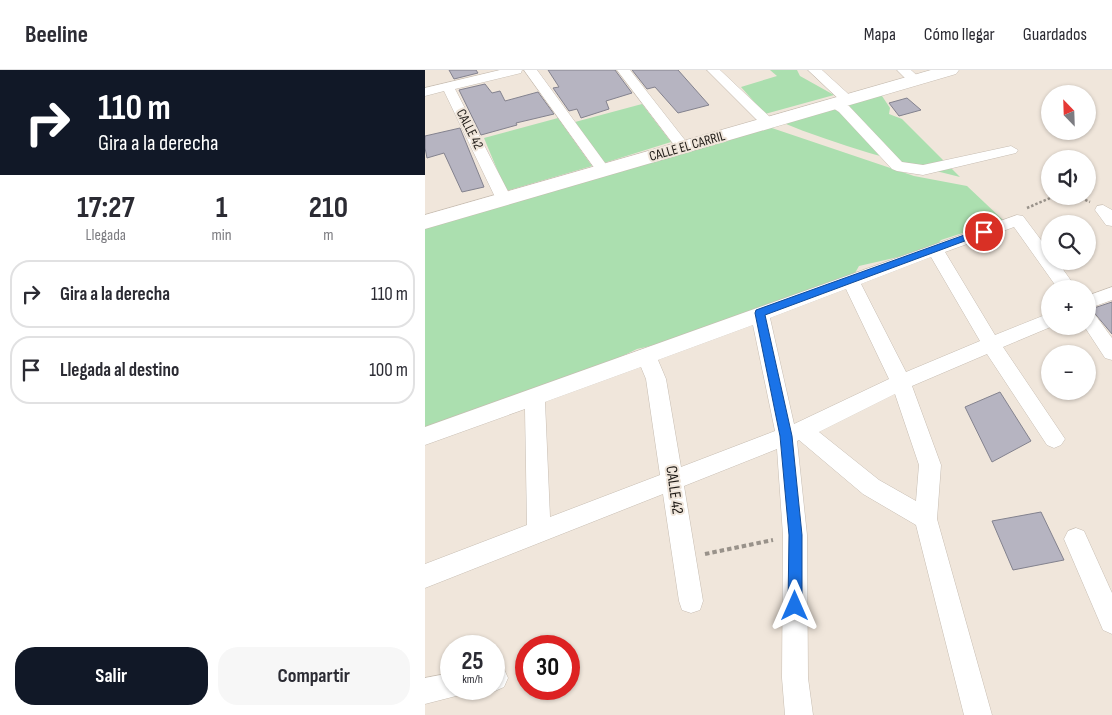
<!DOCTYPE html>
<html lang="es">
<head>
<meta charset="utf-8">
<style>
  :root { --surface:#fff; --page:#f7f7f7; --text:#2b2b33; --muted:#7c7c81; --line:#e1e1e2; --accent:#111827 }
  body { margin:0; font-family:"Sofia Sans Condensed",sans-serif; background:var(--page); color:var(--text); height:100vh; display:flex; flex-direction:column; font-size:19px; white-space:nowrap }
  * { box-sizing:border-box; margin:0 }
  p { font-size:16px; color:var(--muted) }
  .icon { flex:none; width:28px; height:28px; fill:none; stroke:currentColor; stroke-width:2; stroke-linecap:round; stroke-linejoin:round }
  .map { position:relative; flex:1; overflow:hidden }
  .panel { display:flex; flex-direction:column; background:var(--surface); width:425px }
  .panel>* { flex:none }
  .banner { background:#111827; color:#fff; overflow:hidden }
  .needle { width:32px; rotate:337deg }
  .buttons { position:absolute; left:616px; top:15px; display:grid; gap:10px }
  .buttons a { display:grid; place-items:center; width:55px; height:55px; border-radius:50%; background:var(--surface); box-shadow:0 1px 4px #0004; font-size:25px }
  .speed { position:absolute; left:15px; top:565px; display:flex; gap:10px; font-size:25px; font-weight:700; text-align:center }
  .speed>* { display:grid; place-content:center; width:65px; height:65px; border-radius:50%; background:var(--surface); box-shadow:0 1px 4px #0004; line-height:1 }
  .speed small { font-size:12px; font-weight:400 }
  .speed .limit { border:8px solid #d22; background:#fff; color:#111 }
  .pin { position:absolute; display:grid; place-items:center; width:42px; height:42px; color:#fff; margin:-21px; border:2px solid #fff; border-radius:50%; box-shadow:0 1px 5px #0007 }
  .me { position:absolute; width:55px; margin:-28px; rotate:0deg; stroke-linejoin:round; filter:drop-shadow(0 0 4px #0008) }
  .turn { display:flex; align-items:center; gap:18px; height:105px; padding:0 15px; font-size:22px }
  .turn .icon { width:65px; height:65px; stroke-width:2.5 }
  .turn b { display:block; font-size:35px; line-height:42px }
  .eta { display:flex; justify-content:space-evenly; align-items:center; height:85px; text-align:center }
  .eta b { font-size:30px; font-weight:700; line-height:35px }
  .primary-button { display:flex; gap:10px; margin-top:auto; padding:10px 15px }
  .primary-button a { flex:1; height:58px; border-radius:20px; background:var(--accent); color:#fff; font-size:20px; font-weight:700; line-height:58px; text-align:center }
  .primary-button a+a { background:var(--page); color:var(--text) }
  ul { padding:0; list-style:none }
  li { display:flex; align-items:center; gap:15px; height:68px; margin:0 10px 8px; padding:0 5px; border:2px solid var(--line); border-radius:20px }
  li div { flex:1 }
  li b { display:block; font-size:19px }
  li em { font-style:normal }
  header { display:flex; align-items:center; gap:30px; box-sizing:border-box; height:70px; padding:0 25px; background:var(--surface); border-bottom:1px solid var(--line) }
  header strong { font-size:24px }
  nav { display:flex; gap:28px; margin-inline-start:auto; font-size:18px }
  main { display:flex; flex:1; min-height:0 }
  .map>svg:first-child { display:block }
</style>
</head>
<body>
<header>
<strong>Beeline</strong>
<nav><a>Mapa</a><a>Cómo llegar</a><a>Guardados</a></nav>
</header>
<main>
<section class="panel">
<div class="banner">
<div class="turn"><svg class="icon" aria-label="right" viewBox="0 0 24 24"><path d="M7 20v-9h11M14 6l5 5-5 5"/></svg><div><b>110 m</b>Gira a la derecha</div></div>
</div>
<div class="eta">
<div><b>17:27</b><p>Llegada</p></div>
<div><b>1</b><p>min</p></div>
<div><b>210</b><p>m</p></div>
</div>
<ul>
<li><svg class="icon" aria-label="right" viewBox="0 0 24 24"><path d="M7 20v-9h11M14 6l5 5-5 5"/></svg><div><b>Gira a la derecha</b></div><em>110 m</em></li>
<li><svg class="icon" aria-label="arrive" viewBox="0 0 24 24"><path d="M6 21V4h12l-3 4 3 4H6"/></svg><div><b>Llegada al destino</b></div><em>100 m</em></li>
</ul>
<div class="primary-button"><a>Salir</a><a>Compartir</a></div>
</section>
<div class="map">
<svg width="687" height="645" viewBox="0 0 687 645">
  <rect width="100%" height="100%" fill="#f0e6db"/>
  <g fill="#abdfaf">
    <path d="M 345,0 L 372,0 L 375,6 L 409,25 L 340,44 L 316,17 L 352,6 Z"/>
    <path d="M 455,23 L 465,38 L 464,44 L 477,49 L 535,107 C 474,92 414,76 356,52 Z"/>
    <path d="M 217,34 L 246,72 L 179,93 L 150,52 Z"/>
    <path d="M 133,48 L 167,96 L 81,121 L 59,68 Z"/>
    <path d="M 338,55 L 489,106 L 542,116 L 578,150 L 516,170 L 508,179 L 434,196 L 426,210 L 248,271 L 212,279 L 169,300 L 0,368 L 0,154 Z"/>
  </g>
  <g fill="#b6b4c1" stroke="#83828e">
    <path d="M 24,0 L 51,0 L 53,3 L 29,9 Z"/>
    <path d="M 123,0 L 190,0 L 207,23 L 181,31 L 184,39 L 156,48 L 152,39 L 144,41 L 128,18 L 134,17 Z"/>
    <path d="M 207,0 L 253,0 L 284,35 L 253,43 L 230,17 L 222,19 Z"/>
    <path d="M 60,14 L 67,23 L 75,21 L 80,31 L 113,22 L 129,44 L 91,53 L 92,55 L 56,65 L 34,20 Z"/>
    <path d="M 482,28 L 496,40 L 474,46 L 464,33 Z"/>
    <path d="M 35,58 L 59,117 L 37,122 L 19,83 L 2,88 L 0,78 L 0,66 Z"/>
    <path d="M 687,232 L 687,264 L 666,239 Z"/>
    <path d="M 575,322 L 606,371 L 567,392 L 540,337 Z"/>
    <path d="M 616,442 L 639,490 L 588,500 L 567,451 Z"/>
  </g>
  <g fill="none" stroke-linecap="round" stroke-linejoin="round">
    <defs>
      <g id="street">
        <path d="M 75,0 L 97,0 L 96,3 L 30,19 L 87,129 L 79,134 L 71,129 L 19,21 L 0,26 L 0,18 Z"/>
        <path d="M 99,0 L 112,0 L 183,97 L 186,100 L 183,103 L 173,103 Z"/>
        <path d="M 192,0 L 205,0 L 263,74 L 265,77 L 263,80 L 253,80 Z"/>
        <path d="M 282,0 L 295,0 L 348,50 L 350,53 L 348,56 L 338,56 Z"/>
        <path d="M 383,0 L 397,0 L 430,30 L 428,33 L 418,33 Z"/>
        <path d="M 472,0 L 486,0 L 497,10 L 490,14 L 485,13 Z"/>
        <path d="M 409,30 L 424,36 L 477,92 L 498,95 L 586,76 L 593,80 L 591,83 L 498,105 L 472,101 L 467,99 L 414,42 L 402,34 Z"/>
        <path d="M 678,135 L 687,140 L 687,156 L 681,155 L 670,140 L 672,136 Z"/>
        <path d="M 592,145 L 598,146 L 625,182 L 625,191 L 632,191 L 652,219 L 633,219 L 589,157 L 520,182 L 570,265 L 625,243 L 625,256 L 628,256 L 578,277 L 636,363 L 640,369 L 636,375 L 629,378 L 622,375 L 562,284 L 487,316 L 516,395 L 512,449 L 567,645 L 539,645 L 491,455 L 438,424 L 374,370 L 372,371 L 382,465 L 383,608 L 388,645 L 360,645 L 357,608 L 358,465 L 352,379 L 259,416 L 278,531 L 275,540 L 266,543 L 257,540 L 254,531 L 238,424 L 0,518 L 0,494 L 102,455 L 100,339 L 0,375 L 0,357 ZM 506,187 L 555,271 L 481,302 L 436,214 ZM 421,219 L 464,309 L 369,354 L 345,248 ZM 328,255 L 350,361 L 256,397 L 241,309 L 233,290 ZM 216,297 L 221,309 L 235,405 L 125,447 L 120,332 ZM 470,324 L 494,395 L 491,431 L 454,410 L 394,362 Z"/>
        <path d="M 687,217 L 687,230 L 662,239 L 662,226 Z"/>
        <path d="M 662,240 L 668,242 L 687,268 L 687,290 L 680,288 L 659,256 L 662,256 Z"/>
        <path d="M 651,458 L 659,461 L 687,523 L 687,564 L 678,560 L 639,469 L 643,461 Z"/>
        <path d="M 69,595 L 79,599 L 83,608 L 79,617 L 70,621 L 63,619 L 69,619 Z"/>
        <path d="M 26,603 L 26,619 L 38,619 L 35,625 L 0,634 L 0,608 Z"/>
      </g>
      <path id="secondary" d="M 506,0 L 534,0 L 531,4 L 0,159 L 0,145 Z"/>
    </defs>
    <use href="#street" stroke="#c7bdb2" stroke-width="1"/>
    <use href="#secondary" stroke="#c7bdb2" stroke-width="1"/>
    <g stroke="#99928a" stroke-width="2.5" stroke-dasharray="2.5 2" stroke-linecap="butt">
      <path d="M 652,126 L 665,132"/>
      <path d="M 602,138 L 630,126"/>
    </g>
    <path stroke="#99928a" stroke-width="4" stroke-dasharray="4.5 3" stroke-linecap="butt" d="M 280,484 L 348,470"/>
    <use href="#street" fill="#fff" fill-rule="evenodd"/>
    <use href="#secondary" fill="#fff" fill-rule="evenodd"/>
  </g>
  <path fill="#1a73e8" stroke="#114b97" d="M 556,159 L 563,159 L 564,162 L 340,245 L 367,366 L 377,465 L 377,536 L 375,541 L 370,543 L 365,541 L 363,536 L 364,465 L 355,366 L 330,243 L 331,240 Z"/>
  <g text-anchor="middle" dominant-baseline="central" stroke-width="4" stroke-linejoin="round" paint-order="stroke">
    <g font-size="14" fill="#1f1b17" stroke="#f0e6db">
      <text transform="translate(45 59) rotate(63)">CALLE 42</text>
      <text transform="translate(262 76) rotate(-16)">CALLE EL CARRIL</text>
    </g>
    <g font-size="16" fill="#1f1b17" stroke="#f0e6db">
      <text transform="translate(249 420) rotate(82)">CALLE 42</text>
    </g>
  </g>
</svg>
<div class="buttons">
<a><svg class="needle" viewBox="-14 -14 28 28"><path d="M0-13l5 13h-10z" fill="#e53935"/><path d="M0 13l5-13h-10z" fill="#7c7c81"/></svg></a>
<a><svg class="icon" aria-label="sound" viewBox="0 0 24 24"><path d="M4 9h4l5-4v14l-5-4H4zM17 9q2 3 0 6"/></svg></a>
<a><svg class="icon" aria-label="search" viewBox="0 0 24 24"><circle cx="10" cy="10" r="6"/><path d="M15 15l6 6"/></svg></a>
<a>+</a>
<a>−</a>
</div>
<div class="speed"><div>25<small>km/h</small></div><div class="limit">30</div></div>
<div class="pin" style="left:559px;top:162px;background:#d93025"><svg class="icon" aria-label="arrive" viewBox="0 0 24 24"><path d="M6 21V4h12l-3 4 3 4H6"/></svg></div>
<svg class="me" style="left:370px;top:536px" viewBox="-20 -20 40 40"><path d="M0-17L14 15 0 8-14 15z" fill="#1a73e8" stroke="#fff" stroke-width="4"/></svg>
</div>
</main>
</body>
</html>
